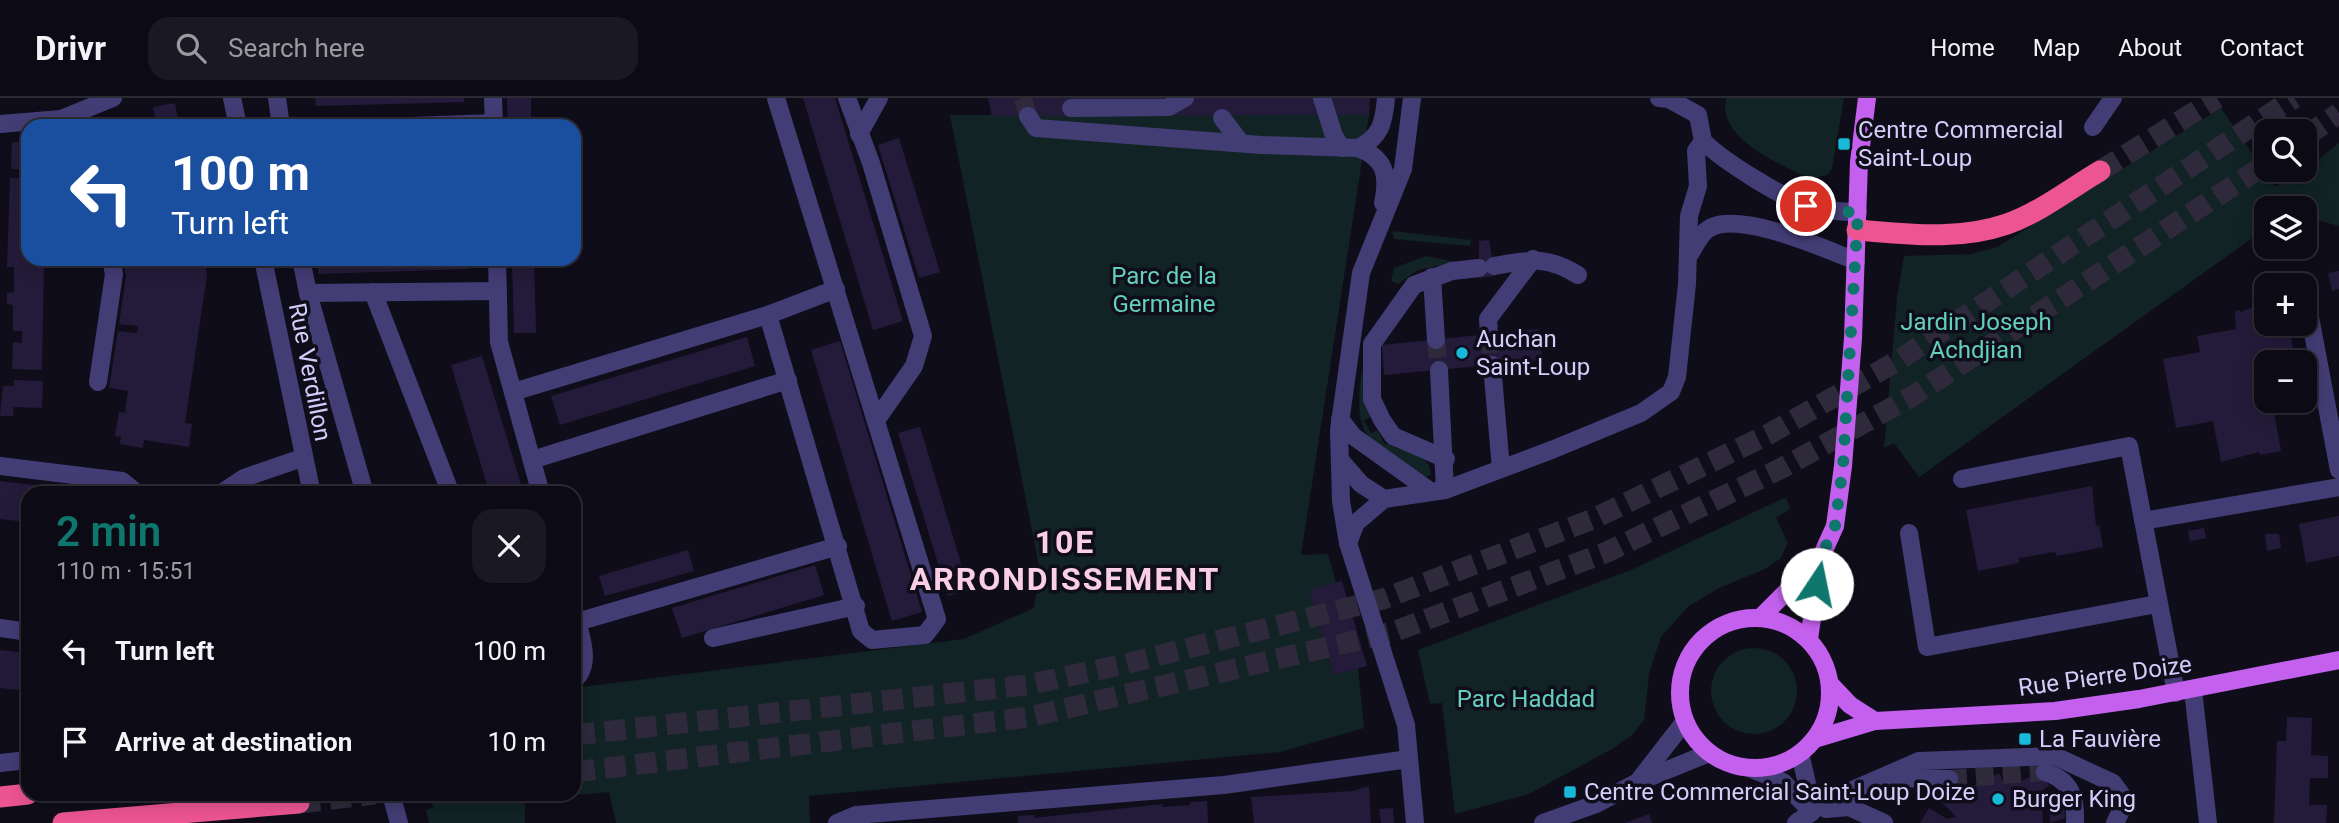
<!DOCTYPE html>
<html lang="en">
<head>
<meta charset="utf-8">
<style>
  :root { --surface:#0c0a14; --page:#1a1822; --text:#f1f3f6; --muted:#9a9aa0; --line:#2c2b34; --accent:#0f766e }
  body { margin:0; font-family:Roboto,sans-serif; background:var(--page); color:var(--text); height:100vh; display:flex; flex-direction:column; font-size:26px; white-space:nowrap }
  * { box-sizing:border-box; margin:0 }
  p { font-size:23px; color:var(--muted) }
  .icon { flex:none; width:38px; height:38px; fill:none; stroke:currentColor; stroke-width:2; stroke-linecap:round; stroke-linejoin:round }
  .map { position:relative; flex:1; overflow:hidden }
  .panel { position:absolute; left:21px; top:388px; width:560px; height:315px; display:flex; flex-direction:column; background:var(--surface); border-radius:21px; box-shadow:0 4px 18px #0003,0 0 0 2px var(--line) }
  .panel>* { flex:none }
  .banner { position:absolute; left:21px; top:21px; width:560px; height:147px; border-radius:21px; box-shadow:0 4px 18px #0003,0 0 0 2px var(--line); background:#1a4fa0; color:#fff; overflow:hidden }
  .fabs { position:absolute; left:2254px; top:21px; display:grid; gap:14px }
  .fabs a { display:grid; place-items:center; width:63px; height:63px; border-radius:14px; background:var(--surface); box-shadow:0 4px 18px #0003,0 0 0 2px var(--line); font-size:35px }
  .pin { position:absolute; display:grid; place-items:center; width:60px; height:60px; color:#fff; margin:-30px; border:4px solid #fff; border-radius:50%; box-shadow:0 2px 7px #0007 }
  .me { position:absolute; width:77px; margin:-38px; rotate:11deg; stroke-linejoin:round; filter:drop-shadow(0 0 5px #0008) }
  .turn { display:flex; align-items:center; gap:24px; height:147px; padding:0 35px; font-size:32px }
  .turn .icon { width:91px; height:91px; stroke-width:2.5 }
  .turn b { display:block; font-size:49px; line-height:60px }
  .round { display:grid; place-items:center; flex:none; width:74px; height:74px; border-radius:21px; background:var(--page) }
  .summary { display:flex; align-items:center; justify-content:space-between; height:119px; padding:0 35px }
  h1 { font-size:42px; font-weight:600; line-height:52px; color:var(--accent) }
  ul { padding:0; list-style:none }
  li { display:flex; align-items:center; gap:21px; height:91px; padding:0 35px }
  li div { flex:1 }
  li b { display:block; font-size:26px }
  li em { font-style:normal }
  header { display:flex; align-items:center; gap:42px; box-sizing:border-box; height:98px; padding:0 35px; background:var(--surface); border-bottom:2px solid var(--line) }
  header strong { font-size:33px }
  nav { display:flex; gap:38px; margin-inline-start:auto; font-size:24px }
  .search { width:490px; height:63px; background:var(--page); display:flex; align-items:center; gap:18px; box-sizing:border-box; padding:0 24px; border-radius:21px; color:var(--muted); font-size:26px }
  .map>svg:first-child { display:block }
</style>
</head>
<body>
<header>
<strong>Drivr</strong>
<div class="search"><svg class="icon" aria-label="search" viewBox="0 0 24 24"><circle cx="10" cy="10" r="6"/><path d="M15 15l6 6"/></svg>Search here</div>
<nav><a>Home</a><a>Map</a><a>About</a><a>Contact</a></nav>
</header>
<div class="map">
<svg width="2339" height="725" viewBox="0 0 2339 725">
  <rect width="100%" height="100%" fill="#100d1b"/>
  <g fill="#112324">
    <path d="M 1726,0 L 1844,0 L 1832,71 L 1827,77 L 1809,81 C 1783,67 1736,49 1726,17 C 1724,12 1726,5 1726,0 Z"/>
    <path d="M 2221,10 L 2275,89 L 2305,72 L 2339,45 L 2339,128 L 2305,119 L 2305,110 L 2266,110 L 2266,130 L 1919,379 L 1894,345 L 1884,350 L 1897,200 L 1904,158 L 1971,156 L 1997,149 Z"/>
    <path d="M 950,17 L 1369,17 L 1301,457 L 1328,456 L 1336,485 L 1310,493 L 1334,577 L 1358,570 L 1364,630 L 1280,654 L 809,698 L 810,725 L 616,725 L 609,694 L 525,702 L 525,725 L 429,725 L 426,712 L 433,710 L 430,697 L 574,696 L 574,590 L 964,541 L 1034,510 L 1040,473 Z"/>
    <path d="M 1392,133 L 1471,142 L 1470,148 L 1394,141 Z"/>
    <path d="M 1426,158 L 1456,164 L 1418,172 L 1398,186 L 1391,183 L 1394,170 Z"/>
    <path d="M 1362,271 L 1367,311 L 1372,318 L 1364,323 L 1371,335 L 1378,332 L 1385,347 L 1388,345 C 1403,356 1431,353 1431,377 L 1423,380 C 1368,339 1352,345 1362,271 Z"/>
    <path d="M 1786,399 L 1790,411 L 1776,420 L 1788,445 L 1781,460 L 1765,471 L 1719,490 L 1689,508 L 1661,539 L 1649,576 L 1644,622 L 1632,637 L 1612,651 L 1529,696 L 1455,716 L 1442,605 L 1430,606 L 1418,552 L 1631,472 Z"/>
    <circle cx="1754" cy="593" r="43"/>
  </g>
  <g fill="#241b3a">
    <path d="M 315,0 L 464,0 L 464,4 L 316,8 Z"/>
    <path d="M 507,0 L 531,0 L 531,28 L 508,28 Z"/>
    <path d="M 803,0 L 835,0 L 903,223 L 873,232 Z"/>
    <path d="M 988,0 L 1370,0 L 1369,17 L 992,18 Z"/>
    <path d="M 175,5 L 179,28 L 131,28 L 156,22 L 153,9 Z"/>
    <path d="M 899,40 L 940,174 L 919,180 L 878,47 Z"/>
    <path d="M 12,44 L 28,44 L 28,71 L 11,71 Z"/>
    <path d="M 10,80 L 28,80 L 28,161 L 44,161 L 42,272 L 12,271 L 13,244 L 22,245 L 22,233 L 13,233 L 13,207 L 7,206 L 7,195 L 14,194 L 14,169 L 7,169 Z"/>
    <path d="M 1489,142 L 1495,178 L 1479,180 L 1479,143 Z"/>
    <path d="M 123,161 L 204,161 L 207,177 L 185,325 L 192,326 L 189,349 L 144,342 L 143,350 L 120,346 L 121,339 L 115,338 L 119,314 L 125,315 L 128,293 L 109,290 L 118,233 L 137,235 L 138,228 L 119,226 L 126,178 Z"/>
    <path d="M 318,161 L 469,161 L 469,171 L 318,176 Z"/>
    <path d="M 512,161 L 534,161 L 536,235 L 514,235 Z"/>
    <path d="M 2339,173 L 2339,191 L 2332,193 L 2328,175 Z"/>
    <path d="M 2254,209 L 2254,212 L 2266,210 L 2266,226 L 2289,226 L 2295,264 L 2266,264 L 2266,303 L 2272,303 L 2281,353 L 2260,357 L 2259,354 L 2221,364 L 2213,323 L 2176,330 L 2163,261 L 2200,254 L 2197,238 L 2236,231 L 2235,213 L 2240,212 L 2240,214 Z"/>
    <path d="M 1539,231 L 1542,262 L 1384,277 L 1382,247 Z"/>
    <path d="M 747,239 L 755,268 L 560,327 L 551,298 Z"/>
    <path d="M 840,243 L 922,514 L 892,523 L 811,252 Z"/>
    <path d="M 482,258 L 524,396 L 490,396 L 475,347 L 451,267 Z"/>
    <path d="M 14,282 L 43,283 L 42,310 L 14,309 L 13,318 L 0,318 L 3,288 L 14,288 Z"/>
    <path d="M 920,329 L 969,492 L 948,498 L 898,335 Z"/>
    <path d="M 0,383 L 91,394 L 91,396 L 28,396 L 28,424 L 0,421 Z"/>
    <path d="M 2092,388 L 2096,428 L 2099,427 L 2103,449 L 2057,458 L 2055,454 L 2019,460 L 2019,465 L 1978,473 L 1966,412 Z"/>
    <path d="M 2339,418 L 2339,458 L 2306,465 L 2299,426 Z"/>
    <path d="M 2204,430 L 2206,440 L 2190,443 L 2188,433 Z"/>
    <path d="M 2265,436 L 2279,436 L 2281,450 L 2267,453 Z"/>
    <path d="M 688,452 L 694,473 L 605,498 L 599,478 Z"/>
    <path d="M 815,467 L 824,497 L 682,540 L 672,510 Z"/>
    <path d="M 1342,483 L 1367,568 L 1334,577 L 1309,492 Z"/>
    <path d="M 0,552 L 28,555 L 28,593 L 0,590 Z"/>
    <path d="M 2287,619 L 2312,620 L 2311,657 L 2328,658 L 2328,680 L 2310,680 L 2309,707 L 2327,707 L 2326,725 L 2274,725 L 2277,643 L 2286,643 Z"/>
    <path d="M 2040,673 L 2049,688 L 2041,693 L 2043,725 L 1920,725 L 1929,710 L 1947,721 L 1956,719 L 1938,700 L 1958,678 L 1969,687 L 1978,687 L 1999,675 L 2004,685 L 2020,684 Z"/>
    <path d="M 1369,688 L 1371,725 L 1254,725 L 1251,699 L 1353,693 Z"/>
    <path d="M 1207,703 L 1208,725 L 1018,725 L 1018,718 L 1034,717 L 1034,720 L 1163,706 L 1162,709 L 1190,707 L 1190,704 Z"/>
    <path d="M 2049,707 L 2064,707 L 2065,720 L 2050,725 Z"/>
    <path d="M 1393,710 L 1394,725 L 1381,725 L 1379,711 Z"/>
    <path d="M 1649,716 L 1652,725 L 1625,725 Z"/>
  </g>
  <g fill="none" stroke-linecap="round" stroke-linejoin="round">
    <g stroke="#2e2a3c" stroke-width="18" stroke-dasharray="18 9" stroke-linecap="butt">
      <path d="M 1023,0 L 1028,18"/>
      <path d="M 1489,237 L 1492,267"/>
      <path d="M 1436,242 L 1439,272"/>
      <path d="M 1949,681 L 2045,674"/>
    </g>
    <g stroke="#2e2a3c" stroke-width="21" stroke-dasharray="21 10" stroke-linecap="butt">
      <path d="M 2305,39 L 2339,15"/>
      <path d="M 2100,73 L 2217,0"/>
      <path d="M 574,637 L 1027,587 L 1125,566 L 1383,501 L 1593,421 L 1769,336 L 1899,262 L 2294,0"/>
      <path d="M 574,674 L 1029,619 L 1393,534 L 1607,454 L 1782,370 L 1913,298 L 2266,66"/>
      <path d="M 299,705 L 375,696"/>
    </g>
    <g stroke="#433d75" stroke-width="18">
      <path d="M 232,0 L 238,28"/>
      <path d="M 277,0 L 281,28"/>
      <path d="M 493,0 L 494,28"/>
      <path d="M 847,0 L 871,65 L 923,238 L 914,268 L 877,321"/>
      <path d="M 1322,0 L 1334,38 L 1342,50"/>
      <path d="M 1412,0 L 1403,71 L 1361,175 L 1339,332 L 1341,403 L 1348,445 L 1406,627 L 1415,725"/>
      <path d="M 1071,10 L 1169,9 L 1185,0"/>
      <path d="M 1028,18 L 1036,30 L 1261,47 L 1358,50 C 1385,60 1389,76 1383,105"/>
      <path d="M 1222,20 L 1241,45"/>
      <path d="M 0,26 L 61,21 L 113,0"/>
      <path d="M 411,28 L 494,25"/>
      <path d="M 2093,29 L 2113,0"/>
      <path d="M 859,36 L 879,0"/>
      <path d="M 1703,43 C 1723,63 1782,100 1809,108 C 1826,113 1841,114 1858,114"/>
      <path d="M 1358,50 C 1381,39 1384,24 1386,0"/>
      <path d="M 1690,156 C 1696,147 1700,135 1710,130 C 1741,113 1825,151 1856,163"/>
      <path d="M 263,161 L 312,396"/>
      <path d="M 301,161 L 308,195 L 365,396"/>
      <path d="M 497,161 L 499,244 L 541,396"/>
      <path d="M 1494,168 C 1530,162 1546,157 1578,177"/>
      <path d="M 1432,179 L 1436,242"/>
      <path d="M 2305,193 L 2339,372"/>
      <path d="M 373,194 L 451,396"/>
      <path d="M 308,195 L 498,193"/>
      <path d="M 768,217 L 861,533 L 872,542 L 925,537 L 937,521 L 776,0"/>
      <path d="M 1489,237 L 1488,221 L 1533,161"/>
      <path d="M 1492,267 L 1501,371"/>
      <path d="M 1439,272 L 1445,392"/>
      <path d="M 98,284 L 114,176 L 111,161"/>
      <path d="M 513,294 L 768,217 L 836,191"/>
      <path d="M 1340,321 L 1353,338 L 1430,393"/>
      <path d="M 1446,361 L 1393,338 L 1382,322 L 1372,301 L 1372,246 L 1414,187 L 1452,173 L 1479,170"/>
      <path d="M 532,362 L 788,282"/>
      <path d="M 1340,362 L 1361,386 L 1384,401 L 1445,392 L 1554,351 L 1641,315 L 1671,294 L 1677,279 L 1687,186 L 1689,118 L 1698,88 L 1696,53 L 1703,43 L 1698,17 L 1669,1 L 1659,0"/>
      <path d="M 0,368 L 122,383 L 138,396"/>
      <path d="M 1962,381 L 2129,348 L 2176,595"/>
      <path d="M 220,396 L 244,380 L 302,360"/>
      <path d="M 2143,423 L 2339,389"/>
      <path d="M 1909,435 L 1927,549 L 2157,506"/>
      <path d="M 1348,445 L 1356,425 L 1384,401"/>
      <path d="M 574,514 C 580,535 593,566 574,582"/>
      <path d="M 577,524 L 838,448"/>
      <path d="M 0,530 L 28,534"/>
      <path d="M 713,540 L 856,508"/>
      <path d="M 2193,592 L 2208,725"/>
      <path d="M 1800,655 L 1808,690 L 1818,698 L 1834,700 L 1919,663 L 2055,658 L 2113,685 L 2121,696 L 2122,711 L 2115,725"/>
      <path d="M 0,665 L 28,662"/>
      <path d="M 1749,670 L 1783,684 L 1812,714 L 1796,725"/>
      <path d="M 2045,674 C 2071,682 2076,699 2075,725"/>
      <path d="M 1886,680 L 1949,681"/>
      <path d="M 1640,681 L 1685,623"/>
      <path d="M 391,696 L 399,725"/>
      <path d="M 1826,711 L 1849,709 L 1884,725"/>
      <path d="M 837,725 L 856,717 L 1224,687 L 1409,661"/>
      <path d="M 1543,725 L 1596,706 L 1638,684 L 1709,655"/>
    </g>
    <g stroke="#c360ed" stroke-width="18">
      <path d="M 1760,520 L 1821,459"/>
      <circle cx="1755" cy="595" r="75"/>
      <path d="M 1809,541 L 1821,459 L 1835,428 L 1843,368 L 1853,240 L 1859,64 L 1867,0"/>
      <path d="M 1830,586 L 1850,607 L 1875,623"/>
      <path d="M 1815,641 L 1875,623 L 2055,613 L 2139,601 L 2339,562"/>
    </g>
    <g stroke="#ec5592" stroke-width="21">
      <path d="M 1857,132 C 1908,136 1958,143 2007,126 C 2039,115 2071,90 2100,73"/>
      <path d="M 0,699 L 28,696"/>
      <path d="M 63,725 L 299,705"/>
    </g>
  </g>
  <g fill="none" stroke-linecap="round" stroke-linejoin="round">
    <path stroke="#0f766e" stroke-width="12" stroke-dasharray="0 21.6" d="M 1806,108 L 1835,114 L 1858,114 L 1843,368 L 1835,428 L 1821,459 L 1817,486"/>
  </g>
  <g fill="#18b8d9" stroke="#100d1b" stroke-width="2.5">
    <rect x="1837" y="39" width="14" height="14" rx="3.5"/>
    <circle cx="1462" cy="255" r="7"/>
    <rect x="2018" y="634" width="14" height="14" rx="3.5"/>
    <rect x="1563" y="687" width="14" height="14" rx="3.5"/>
    <circle cx="1998" cy="701" r="7"/>
  </g>
  <g text-anchor="middle" dominant-baseline="central" stroke-width="7" stroke-linejoin="round" paint-order="stroke">
    <g font-size="24" fill="#d5cdf9" stroke="#100d1b" text-anchor="start">
      <text x="1858" y="32">Centre Commercial<tspan x="1858" dy="28">Saint-Loup</tspan></text>
      <text x="1476" y="241">Auchan<tspan x="1476" dy="28">Saint-Loup</tspan></text>
      <text x="2039" y="641">La Fauvière</text>
      <text x="1584" y="694">Centre Commercial Saint-Loup Doize</text>
      <text x="2012" y="701">Burger King</text>
    </g>
    <g font-size="24" fill="#62d0bd" stroke="#100d1b">
      <text x="1164" y="178">Parc de la<tspan x="1164" dy="28">Germaine</tspan></text>
      <text x="1976" y="224">Jardin Joseph<tspan x="1976" dy="28">Achdjian</tspan></text>
      <text x="1526" y="601">Parc Haddad</text>
    </g>
    <g font-size="24" fill="#d5cdf9" stroke="#100d1b">
      <text transform="translate(310 274) rotate(79)">Rue Verdillon</text>
      <text transform="translate(2105 578) rotate(-8)">Rue Pierre Doize</text>
    </g>
    <g font-size="32" font-weight="bold" letter-spacing="2" fill="#facee7" stroke="#100d1b">
      <text x="1065" y="444">10E<tspan x="1065" dy="37">ARRONDISSEMENT</tspan></text>
    </g>
  </g>
</svg>
<div class="fabs">
<a><svg class="icon" aria-label="search" viewBox="0 0 24 24"><circle cx="10" cy="10" r="6"/><path d="M15 15l6 6"/></svg></a>
<a><svg class="icon" aria-label="layers" viewBox="0 0 24 24"><path d="M12 4l9 5-9 5-9-5zM3 14l9 5 9-5"/></svg></a>
<a>+</a>
<a>−</a>
</div>
<div class="pin" style="left:1806px;top:108px;background:#d93025"><svg class="icon" aria-label="arrive" viewBox="0 0 24 24"><path d="M6 21V4h12l-3 4 3 4H6"/></svg></div>
<svg class="me" style="left:1817px;top:486px" viewBox="-20 -20 40 40"><circle r="19" fill="#fff"/><path d="M0-13L10 11 0 6-10 11z" fill="#0f766e"/></svg>
<div class="banner">
<div class="turn"><svg class="icon" aria-label="left" viewBox="0 0 24 24"><path d="M17 20v-9H6M10 6l-5 5 5 5"/></svg><div><b>100 m</b>Turn left</div></div>
</div>
<section class="panel">
<div class="summary"><div><h1>2 min</h1><p>110 m · 15:51</p></div><a class="round"><svg class="icon" aria-label="close" viewBox="0 0 24 24"><path d="M6 6l12 12M18 6L6 18"/></svg></a></div>
<ul>
<li><svg class="icon" aria-label="left" viewBox="0 0 24 24"><path d="M17 20v-9H6M10 6l-5 5 5 5"/></svg><div><b>Turn left</b></div><em>100 m</em></li>
<li><svg class="icon" aria-label="arrive" viewBox="0 0 24 24"><path d="M6 21V4h12l-3 4 3 4H6"/></svg><div><b>Arrive at destination</b></div><em>10 m</em></li>
</ul>
</section>
</div>
</body>
</html>
